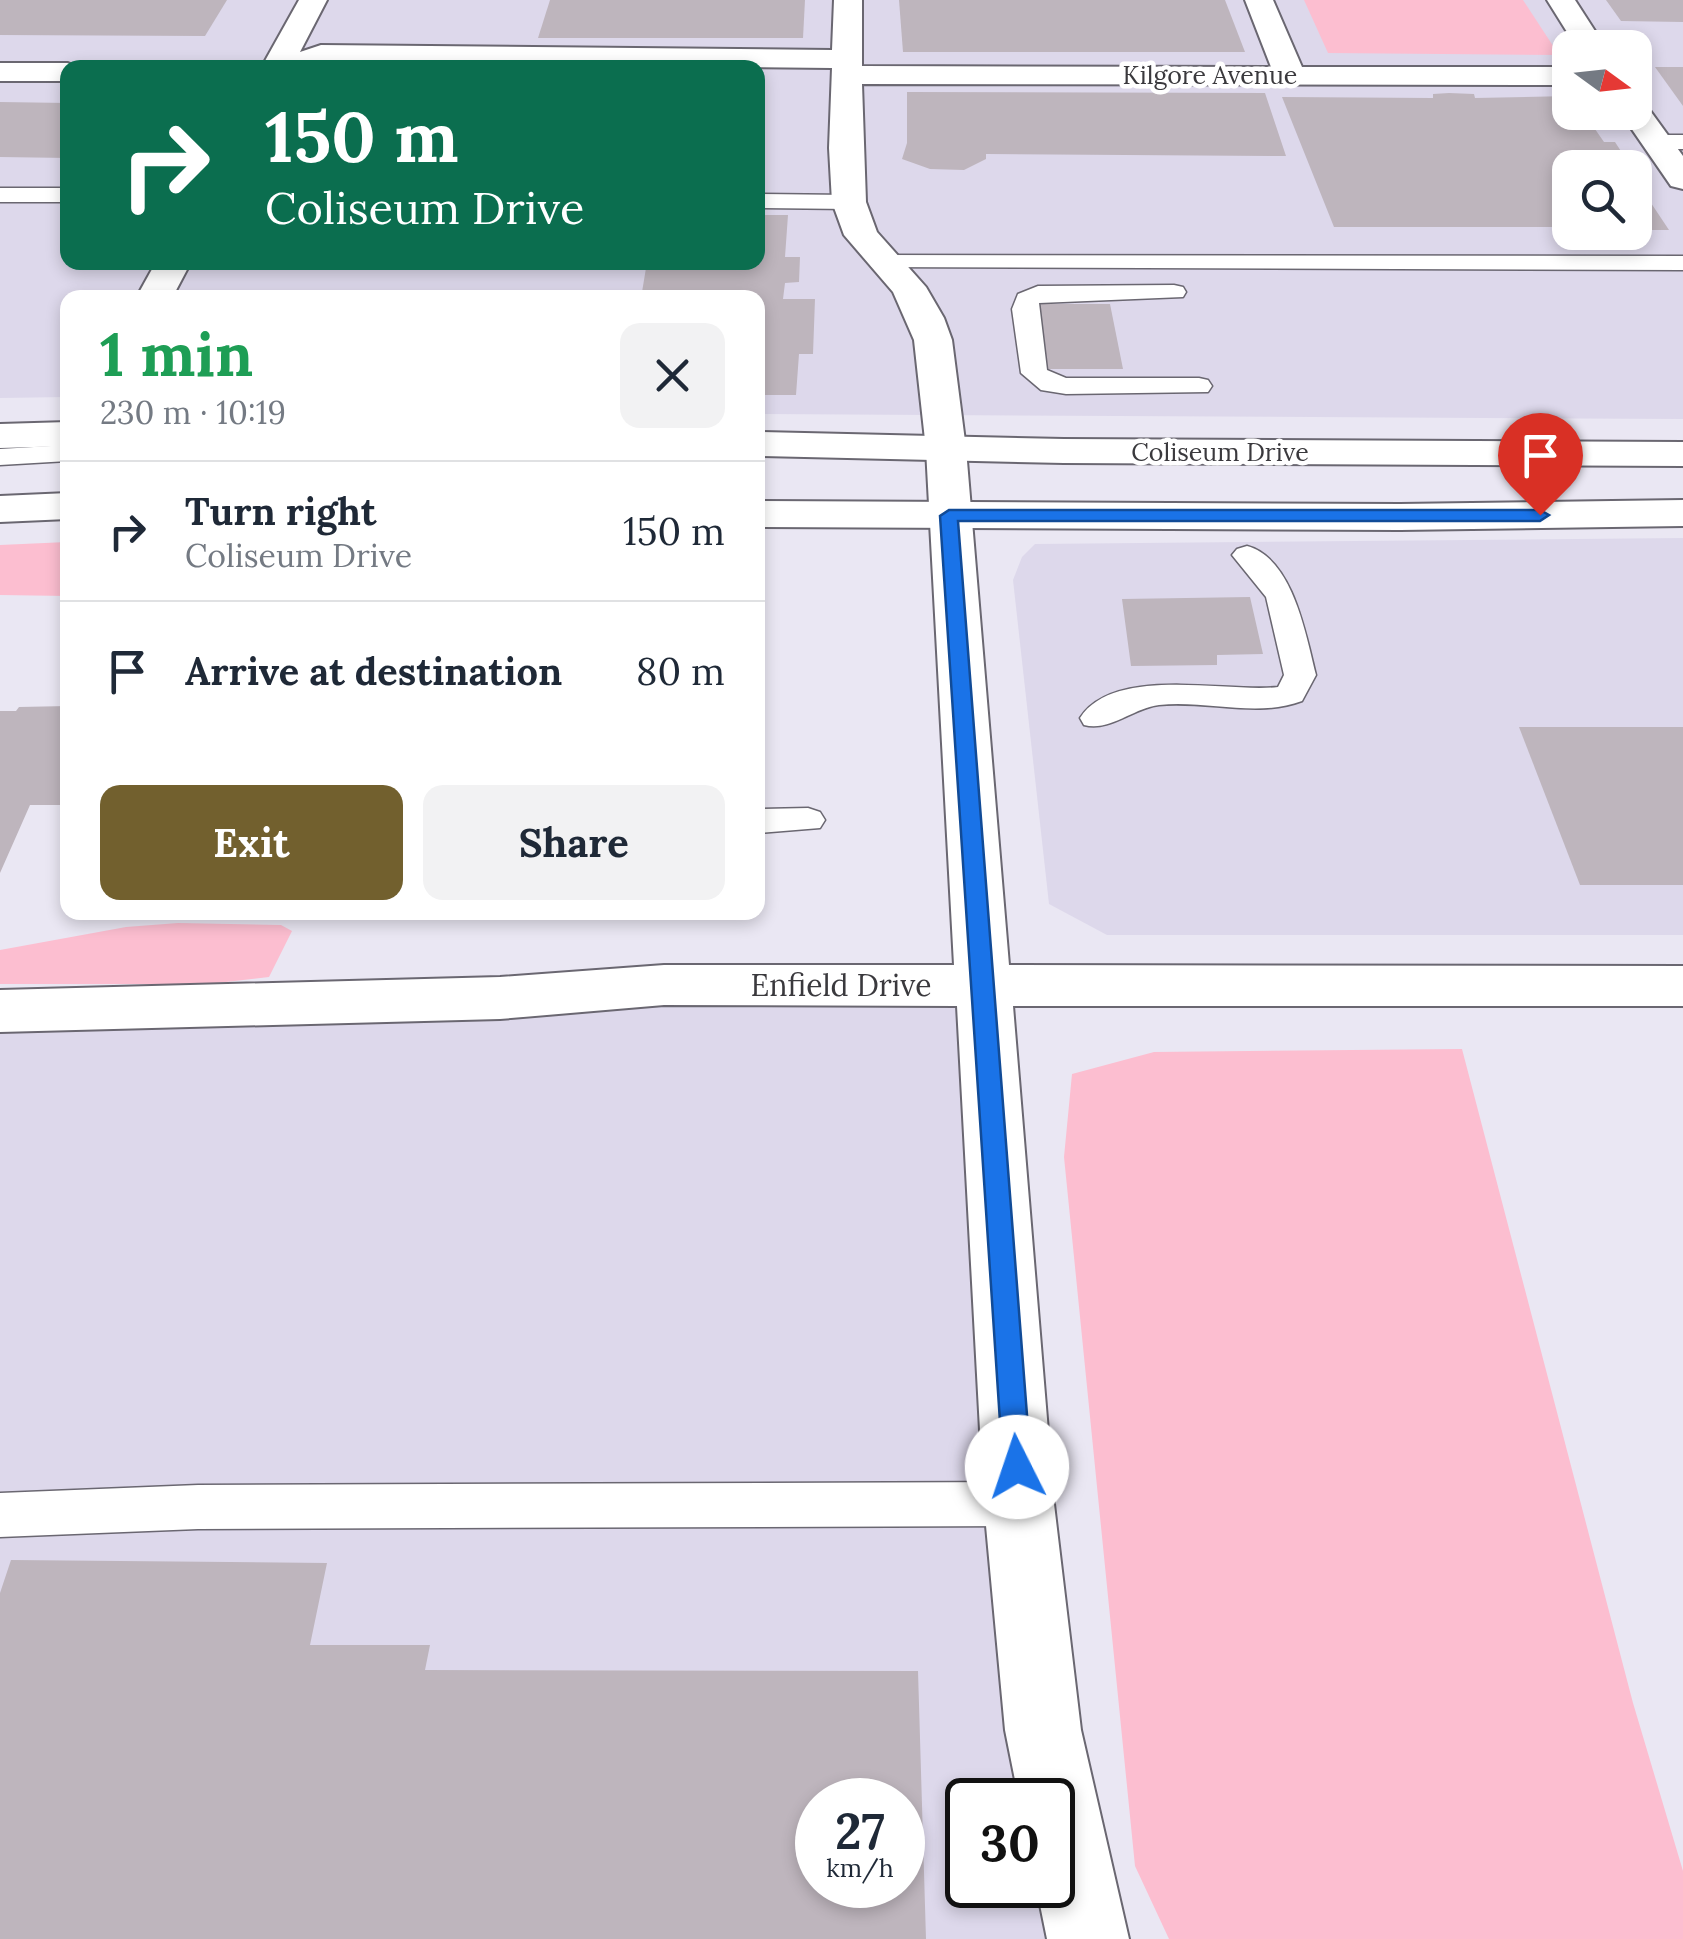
<!DOCTYPE html>
<html lang="en">
<head>
<meta charset="utf-8">
<style>
  :root { --surface:#fff; --page:#f2f2f3; --text:#1f2937; --muted:#747a83; --line:#e0e1e3; --accent:#72602e }
  body { margin:0; font-family:Lora,serif; background:var(--page); color:var(--text); height:100vh; display:flex; flex-direction:column; font-size:38px; white-space:nowrap }
  * { box-sizing:border-box; margin:0 }
  p { font-size:32px; color:var(--muted) }
  .icon { flex:none; width:55px; height:55px; fill:none; stroke:currentColor; stroke-width:2; stroke-linecap:round; stroke-linejoin:round }
  .map { position:relative; flex:1; overflow:hidden }
  .side { position:absolute; left:60px; top:290px; width:705px; height:630px; display:flex; flex-direction:column; background:var(--surface); border-radius:20px; box-shadow:0 5px 15px #0003 }
  .side>* { flex:none }
  .hud { position:absolute; left:60px; top:60px; width:705px; height:210px; border-radius:20px; box-shadow:0 5px 15px #0003; background:#0b6e4f; color:#fff; overflow:hidden }
  .needle { width:65px; rotate:105deg }
  .fabs { position:absolute; left:1552px; top:30px; display:grid; gap:20px }
  .fabs a { display:grid; place-items:center; width:100px; height:100px; border-radius:20px; background:var(--surface); box-shadow:0 5px 15px #0003; font-size:50px }
  .speed { position:absolute; left:795px; top:1778px; display:flex; gap:20px; font-size:50px; font-weight:700; text-align:center }
  .speed>* { display:grid; place-content:center; width:130px; height:130px; border-radius:50%; background:var(--surface); box-shadow:0 5px 15px #0003; line-height:1 }
  .speed small { font-size:25px; font-weight:400 }
  .speed .limit { border:5px solid #111; border-radius:15px; background:#fff; color:#111 }
  .pin { position:absolute; display:grid; place-items:center; width:85px; height:85px; color:#fff; margin:-102px -42px; border-radius:50% 50% 50% 0; rotate:-45deg; box-shadow:0 0 10px #0007 }
  .pin .icon { rotate:45deg }
  .me { position:absolute; width:110px; margin:-55px; rotate:356deg; stroke-linejoin:round; filter:drop-shadow(0 0 8px #0008) }
  .turn { display:flex; align-items:center; gap:35px; height:210px; padding:0 40px; font-size:45px }
  .turn .icon { width:130px; height:130px; stroke-width:2.5 }
  .turn b { display:block; font-size:70px; line-height:85px }
  .round { display:grid; place-items:center; flex:none; width:105px; height:105px; border-radius:20px; background:var(--page) }
  .head { display:flex; align-items:center; justify-content:space-between; height:170px; padding:0 40px }
  h1 { font-size:60px; font-weight:700; line-height:75px; color:#1e9e55 }
  .button { display:flex; gap:20px; margin-top:auto; padding:20px 40px }
  .button a { flex:1; height:115px; border-radius:20px; background:var(--accent); color:#fff; font-size:40px; font-weight:700; line-height:115px; text-align:center }
  .button a+a { background:var(--page); color:var(--text) }
  ul { padding:0; list-style:none }
  li { display:flex; align-items:center; gap:30px; height:140px; padding:0 40px; border-top:2px solid var(--line) }
  li div { flex:1 }
  li b { display:block; font-size:38px }
  li em { font-style:normal }
  .map>svg:first-child { display:block }
</style>
</head>
<body>
<div class="map">
<svg width="1683" height="1939" viewBox="0 0 1683 1939">
  <rect width="100%" height="100%" fill="#eae7f3"/>
  <g fill="#ddd8eb" fill-rule="evenodd">
    <path d="M 0,0 L 1683,0 L 1683,419 L 758,414 L 758,298 L 68,298 L 67,397 L 0,398 ZM 1570,48 L 1635,48 L 1635,112 L 1570,112 ZM 68,68 L 758,68 L 758,262 L 68,262 ZM 1570,168 L 1635,168 L 1635,232 L 1570,232 Z"/>
    <path d="M 1683,538 L 1683,935 L 1107,935 L 1049,904 L 1013,580 L 1022,557 L 1035,544 Z"/>
    <path d="M 987,986 L 1079,1939 L 0,1939 L 0,1016 ZM 818,1800 L 902,1800 L 902,1885 L 818,1885 ZM 968,1800 L 1052,1800 L 1052,1885 L 968,1885 Z"/>
  </g>
  <g fill="#fcbed0">
    <path d="M 1304,0 L 1523,0 L 1559,55 L 1328,53 Z"/>
    <path d="M 67,542 L 67,596 L 0,595 L 0,545 Z"/>
    <path d="M 178,923 L 281,925 L 292,931 L 269,977 L 209,984 L 0,984 L 0,950 L 126,927 Z"/>
    <path d="M 1462,1049 L 1633,1703 L 1683,1871 L 1683,1939 L 1169,1939 L 1135,1866 L 1064,1157 L 1072,1074 L 1154,1052 Z"/>
  </g>
  <g fill="#beb5bd" fill-rule="evenodd">
    <path d="M 0,0 L 227,0 L 205,36 L 0,35 Z"/>
    <path d="M 550,0 L 805,0 L 803,38 L 538,38 Z"/>
    <path d="M 899,0 L 1225,0 L 1245,52 L 903,52 Z"/>
    <path d="M 1606,0 L 1683,0 L 1683,22 L 1621,21 Z"/>
    <path d="M 1655,67 L 1683,67 L 1683,106 Z"/>
    <path d="M 907,92 L 1265,93 L 1286,156 L 986,154 L 986,159 L 964,170 L 930,169 L 902,159 L 907,143 Z"/>
    <path d="M 1449,93 L 1474,94 L 1475,98 L 1570,96 L 1570,112 L 1591,112 L 1594,119 L 1588,119 L 1604,142 L 1615,142 L 1632,168 L 1570,168 L 1570,227 L 1334,227 L 1282,97 L 1433,98 L 1433,94 Z"/>
    <path d="M 0,102 L 68,103 L 68,158 L 0,157 Z"/>
    <path d="M 1635,186 L 1646,203 L 1651,203 L 1669,230 L 1635,230 Z"/>
    <path d="M 758,215 L 788,215 L 785,257 L 800,257 L 799,282 L 785,283 L 783,299 L 815,299 L 813,354 L 799,354 L 796,395 L 758,395 L 758,298 L 641,298 L 647,262 L 758,262 Z"/>
    <path d="M 1036,304 L 1110,304 L 1123,369 L 1045,369 Z"/>
    <path d="M 1250,597 L 1263,654 L 1217,655 L 1217,665 L 1131,666 L 1122,599 Z"/>
    <path d="M 68,706 L 68,805 L 30,805 L 0,873 L 0,711 L 16,711 L 19,707 Z"/>
    <path d="M 1519,727 L 1683,727 L 1683,885 L 1580,885 Z"/>
    <rect x="540" y="912" width="120" height="5"/>
    <path d="M 11,1560 L 327,1563 L 310,1645 L 430,1645 L 425,1670 L 918,1671 L 926,1939 L 0,1939 L 0,1593 ZM 818,1800 L 902,1800 L 902,1885 L 818,1885 Z"/>
  </g>
  <g fill="none" stroke-linecap="round" stroke-linejoin="round">
    <defs>
      <g id="service">
        <path d="M 1683,135 L 1683,149 L 1656,149 L 1645,142 L 1656,135 Z"/>
        <rect x="0" y="188" width="68" height="14"/>
        <path d="M 758,194 L 849,195 L 861,202 L 849,209 L 758,208 Z"/>
        <path d="M 881,255 L 1683,256 L 1683,270 L 872,267 L 869,262 L 872,257 Z"/>
        <path d="M 1174,285 L 1183,287 L 1186,292 L 1183,297 L 1039,303 L 1047,370 L 1066,378 L 1199,378 L 1208,380 L 1212,386 L 1208,392 L 1066,394 L 1041,390 L 1021,373 L 1012,309 L 1018,294 L 1038,286 Z"/>
        <path d="M 68,445 L 68,461 L 0,465 L 0,449 Z"/>
        <path d="M 1247,546 C 1293,558 1306,636 1316,675 L 1302,701 C 1257,718 1207,700 1159,705 C 1133,708 1110,732 1084,725 L 1080,718 C 1114,665 1227,693 1278,687 L 1284,675 L 1266,597 L 1232,555 L 1237,549 Z"/>
        <path d="M 808,808 L 820,812 L 825,820 L 820,828 L 758,833 L 758,809 Z"/>
        <path d="M 1019,1482 L 1036,1488 L 1043,1504 L 1036,1520 L 1019,1526 L 198,1529 L 0,1537 L 0,1493 L 198,1485 Z"/>
      </g>
      <g id="minor">
        <path d="M 299,0 L 327,0 L 300,52 L 321,45 L 832,50 L 834,0 L 862,0 L 862,66 L 1271,67 L 1245,0 L 1273,0 L 1302,67 L 1570,67 L 1570,85 L 862,84 L 866,202 L 877,232 L 926,287 L 944,318 L 952,340 L 966,449 L 1009,965 L 1683,966 L 1683,1006 L 1013,1006 L 1054,1504 L 1081,1730 L 1129,1939 L 1047,1939 L 1036,1885 L 1052,1885 L 1052,1800 L 1019,1800 L 1005,1730 L 984,1504 L 957,1006 L 664,1005 L 500,1019 L 0,1032 L 0,990 L 500,977 L 664,965 L 954,965 L 926,449 L 914,340 L 893,292 L 844,235 L 832,202 L 829,148 L 832,68 L 325,63 L 313,68 L 261,68 Z"/>
        <path d="M 1547,0 L 1575,0 L 1606,48 L 1577,48 Z"/>
        <path d="M 0,63 L 68,63 L 80,68 L 68,68 L 68,81 L 0,81 Z"/>
        <path d="M 1635,103 L 1646,105 L 1683,156 L 1683,189 L 1671,186 L 1620,112 L 1635,112 Z"/>
        <path d="M 156,262 L 191,262 L 172,298 L 136,298 Z"/>
      </g>
      <g id="tertiary">
        <path d="M 68,422 L 68,446 L 0,448 L 0,424 Z"/>
        <path d="M 758,432 L 1064,439 L 1683,442 L 1683,466 L 1064,463 L 758,456 Z"/>
        <path d="M 68,493 L 68,519 L 0,522 L 0,496 Z"/>
        <path d="M 1683,500 L 1683,526 L 1400,530 L 758,527 L 758,501 L 1400,504 Z"/>
      </g>
    </defs>
    <use href="#service" stroke="#6a6771" stroke-width="3"/>
    <use href="#minor" stroke="#6a6771" stroke-width="4"/>
    <use href="#tertiary" stroke="#6a6771" stroke-width="4"/>
    <use href="#service" fill="#fff" fill-rule="evenodd"/>
    <use href="#minor" fill="#fff" fill-rule="evenodd"/>
    <use href="#tertiary" fill="#fff" fill-rule="evenodd"/>
  </g>
  <path fill="#1a73e8" stroke="#114b97" stroke-width="2.5" d="M 949,510 L 1540,510 L 1549,515 L 1540,521 L 958,521 L 1031,1467 L 1027,1476 L 1017,1480 L 1007,1476 L 1003,1467 L 940,516 Z"/>
  <g text-anchor="middle" dominant-baseline="central" stroke-width="9" stroke-linejoin="round" paint-order="stroke">
    <g font-size="25" fill="#3a393d" stroke="#fff">
      <text x="1210" y="75">Kilgore Avenue</text>
      <text x="1220" y="452">Coliseum Drive</text>
    </g>
    <g font-size="30" fill="#3a393d" stroke="#fff">
      <text x="841" y="985">Enfield Drive</text>
    </g>
  </g>
</svg>
<div class="fabs">
<a><svg class="needle" viewBox="-14 -14 28 28"><path d="M0-13l5 13h-10z" fill="#e53935"/><path d="M0 13l5-13h-10z" fill="#747a83"/></svg></a>
<a><svg class="icon" aria-label="search" viewBox="0 0 24 24"><circle cx="10" cy="10" r="6"/><path d="M15 15l6 6"/></svg></a>
</div>
<div class="speed"><div>27<small>km/h</small></div><div class="limit">30</div></div>
<div class="pin" style="left:1540px;top:515px;background:#d93025"><svg class="icon" aria-label="arrive" viewBox="0 0 24 24"><path d="M6 21V4h12l-3 4 3 4H6"/></svg></div>
<svg class="me" style="left:1017px;top:1467px" viewBox="-20 -20 40 40"><circle r="19" fill="#fff"/><path d="M0-13L10 11 0 6-10 11z" fill="#1a73e8"/></svg>
<div class="hud">
<div class="turn"><svg class="icon" aria-label="right" viewBox="0 0 24 24"><path d="M7 20v-9h11M14 6l5 5-5 5"/></svg><div><b>150 m</b>Coliseum Drive</div></div>
</div>
<section class="side">
<div class="head"><div><h1>1 min</h1><p>230 m · 10:19</p></div><a class="round"><svg class="icon" aria-label="close" viewBox="0 0 24 24"><path d="M6 6l12 12M18 6L6 18"/></svg></a></div>
<ul>
<li><svg class="icon" aria-label="right" viewBox="0 0 24 24"><path d="M7 20v-9h11M14 6l5 5-5 5"/></svg><div><b>Turn right</b><p>Coliseum Drive</p></div><em>150 m</em></li>
<li><svg class="icon" aria-label="arrive" viewBox="0 0 24 24"><path d="M6 21V4h12l-3 4 3 4H6"/></svg><div><b>Arrive at destination</b></div><em>80 m</em></li>
</ul>
<div class="button"><a>Exit</a><a>Share</a></div>
</section>
</div>
</body>
</html>
